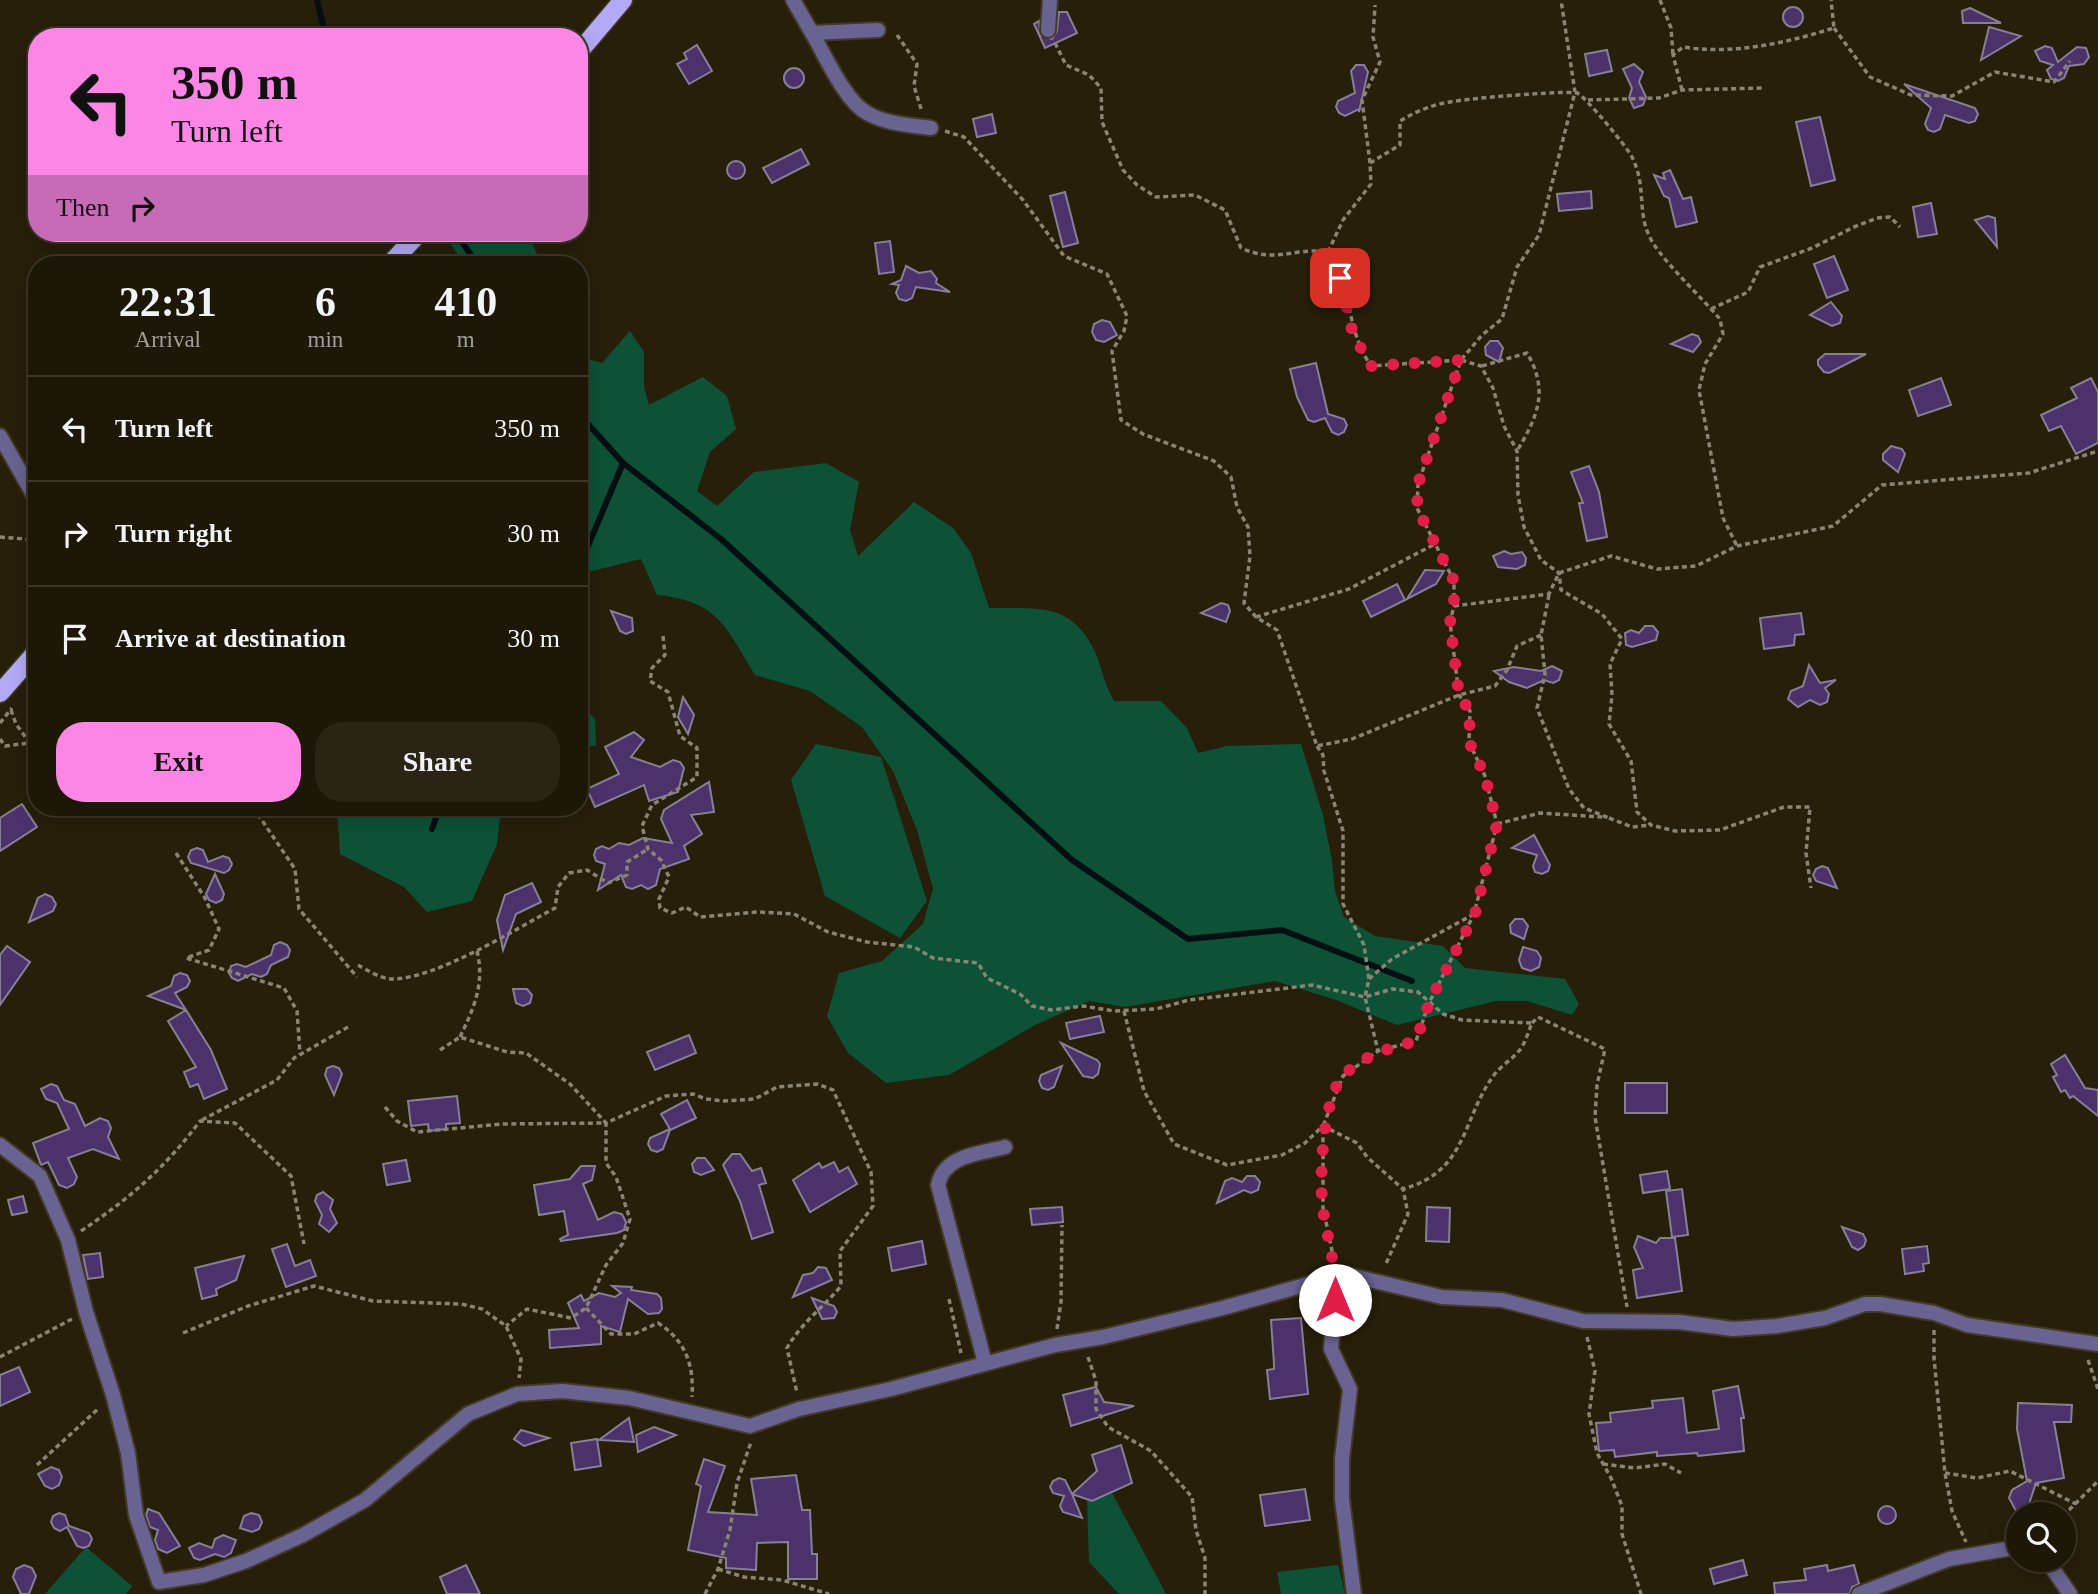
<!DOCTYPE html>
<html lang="en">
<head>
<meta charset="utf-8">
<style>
  :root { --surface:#1d1708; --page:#2a2416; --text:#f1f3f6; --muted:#a09f9c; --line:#3b3629; --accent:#fb86e5 }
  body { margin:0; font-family:Georgia,serif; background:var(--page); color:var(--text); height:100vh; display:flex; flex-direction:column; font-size:26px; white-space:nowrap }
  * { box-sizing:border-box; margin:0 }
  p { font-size:23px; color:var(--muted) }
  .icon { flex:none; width:38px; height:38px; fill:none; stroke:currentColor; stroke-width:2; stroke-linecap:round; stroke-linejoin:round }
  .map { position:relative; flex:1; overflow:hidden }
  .side { position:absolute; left:28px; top:256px; width:560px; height:560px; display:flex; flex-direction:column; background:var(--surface); border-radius:28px; box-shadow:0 4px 18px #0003,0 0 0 2px var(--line) }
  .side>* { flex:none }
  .top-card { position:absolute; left:28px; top:28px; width:560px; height:214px; border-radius:28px; box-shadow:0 4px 18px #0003,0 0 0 2px var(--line); background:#fb86e5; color:#111; overflow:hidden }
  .buttons { position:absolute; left:2006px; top:1502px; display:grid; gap:14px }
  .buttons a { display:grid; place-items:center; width:70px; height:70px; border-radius:50%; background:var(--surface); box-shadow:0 4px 18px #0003,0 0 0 2px var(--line); font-size:35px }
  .pin { position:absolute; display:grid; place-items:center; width:60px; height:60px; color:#fff; margin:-30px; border-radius:14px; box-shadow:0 4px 10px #0006 }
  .me { position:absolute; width:77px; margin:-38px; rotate:0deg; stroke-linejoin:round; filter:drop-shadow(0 0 5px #0008) }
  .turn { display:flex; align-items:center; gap:24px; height:147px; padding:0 28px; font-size:32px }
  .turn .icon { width:91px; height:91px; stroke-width:2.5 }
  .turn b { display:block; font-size:49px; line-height:60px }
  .then { display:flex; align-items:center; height:66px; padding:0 28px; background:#0003; gap:14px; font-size:26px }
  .eta { display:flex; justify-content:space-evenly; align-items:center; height:119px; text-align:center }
  .eta b { font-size:42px; font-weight:700; line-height:49px }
  .button { display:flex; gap:14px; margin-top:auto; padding:14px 28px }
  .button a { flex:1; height:80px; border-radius:28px; background:var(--accent); color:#111; font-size:28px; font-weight:700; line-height:80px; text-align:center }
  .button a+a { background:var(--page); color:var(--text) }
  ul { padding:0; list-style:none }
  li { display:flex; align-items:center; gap:21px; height:105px; padding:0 28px; border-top:2px solid var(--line) }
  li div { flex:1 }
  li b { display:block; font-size:26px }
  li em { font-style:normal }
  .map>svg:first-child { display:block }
</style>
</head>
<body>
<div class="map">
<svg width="2098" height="1594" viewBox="0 0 2098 1594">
  <rect width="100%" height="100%" fill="#271f0a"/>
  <g fill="#0d5236">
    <path d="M 448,233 L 527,233 L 542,264 L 464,264 L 445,235 Z"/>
    <path d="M 630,331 L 644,352 L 644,387 L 649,405 L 703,377 L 727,396 L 736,429 L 710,452 L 697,491 L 717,506 L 754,472 L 826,463 L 859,482 L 850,530 L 858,556 L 914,502 L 953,528 L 971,553 L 989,608 C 1032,609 1069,601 1092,646 C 1102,663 1102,681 1114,701 L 1161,701 L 1187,728 L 1198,753 L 1227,746 L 1301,744 L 1323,815 L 1332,861 L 1335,891 L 1344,917 L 1375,936 L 1443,946 L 1465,968 L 1565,979 L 1579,1004 L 1572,1015 L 1527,1001 L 1496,1001 L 1397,1025 L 1336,1000 L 1275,981 L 1125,1007 L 1089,1001 L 1035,1025 L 949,1075 L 886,1083 L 848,1053 L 827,1016 L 839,973 L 882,961 L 923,924 L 933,889 L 917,830 L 893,771 L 862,727 L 810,691 L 755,675 C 726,627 718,601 657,595 L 641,559 L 588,572 L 579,588 L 579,357 L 602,363 Z"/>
    <path d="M 579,703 L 595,719 L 596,746 L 579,746 Z"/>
    <path d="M 816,744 L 881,757 L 927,901 L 900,938 L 825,896 L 791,780 Z"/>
    <path d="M 337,807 L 501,807 L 497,844 L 472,901 L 427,912 L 404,887 L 340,854 Z"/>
    <path d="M 1112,1493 L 1164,1590 L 1165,1594 L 1119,1594 L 1089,1562 L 1087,1501 Z"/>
    <path d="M 86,1547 L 132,1586 L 126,1594 L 45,1594 Z"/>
    <path d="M 1338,1565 L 1345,1594 L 1281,1594 L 1277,1572 Z"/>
  </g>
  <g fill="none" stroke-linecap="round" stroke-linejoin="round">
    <g stroke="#040f12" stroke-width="6">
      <path d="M 317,0 L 326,37"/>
      <path d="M 456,233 L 477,264"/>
      <path d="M 579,414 L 623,463 L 721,539 L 1072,860 L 1188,939 L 1282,930 L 1412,981"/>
      <path d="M 579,567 L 623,463"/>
      <path d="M 432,829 L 440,807"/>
    </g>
  </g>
  <g fill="#4c326b" stroke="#887f97" stroke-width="2">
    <circle cx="1793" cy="17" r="10"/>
    <path d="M 1970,8 L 2001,23 L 1963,23 L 1962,11 Z"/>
    <path d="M 1059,12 L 1067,12 L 1077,33 L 1045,48 L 1034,24 L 1039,21 L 1040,35 L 1052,39 L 1057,31 Z"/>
    <path d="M 1989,27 L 2021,36 L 1981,60 Z"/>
    <path d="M 697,45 L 712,71 L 689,84 L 677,64 L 687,59 L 684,53 Z"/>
    <path d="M 2045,46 L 2052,48 L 2058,62 L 2077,47 L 2086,48 L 2089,57 L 2084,64 L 2069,66 L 2064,78 L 2058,81 L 2051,79 L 2047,70 L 2053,65 L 2040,61 L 2035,51 Z"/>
    <path d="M 1607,50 L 1612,71 L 1589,76 L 1585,54 Z"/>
    <path d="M 1634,64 L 1643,72 L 1639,82 L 1646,97 L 1643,105 L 1634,108 L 1629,98 L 1632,88 L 1623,69 Z"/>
    <path d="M 1356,65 L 1364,65 L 1368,72 L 1359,112 L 1359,109 L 1345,116 L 1339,113 L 1336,107 L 1338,101 L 1355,93 L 1351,71 Z"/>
    <circle cx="794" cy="78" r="10"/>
    <path d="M 1904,84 L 1975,108 L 1978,114 L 1975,121 L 1969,123 L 1945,115 L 1940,129 L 1934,132 L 1928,130 L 1925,124 L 1931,108 Z"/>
    <path d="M 992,114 L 996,133 L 977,137 L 973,119 Z"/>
    <path d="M 1820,117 L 1835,180 L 1811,186 L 1796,122 Z"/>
    <path d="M 801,149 L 809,164 L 772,183 L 763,168 Z"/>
    <circle cx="736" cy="170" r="9"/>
    <path d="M 1670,170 L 1683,199 L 1691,197 L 1697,222 L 1676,227 L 1669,198 L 1664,196 L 1654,175 L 1665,179 L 1663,173 Z"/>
    <path d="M 1591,191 L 1592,208 L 1559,211 L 1557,194 Z"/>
    <path d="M 1065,192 L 1078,243 L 1063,247 L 1050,196 Z"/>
    <path d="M 1931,203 L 1937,234 L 1918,237 L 1913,207 Z"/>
    <path d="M 1988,216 L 1995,218 L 1997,247 L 1975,220 Z"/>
    <path d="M 890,241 L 894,272 L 879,274 L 875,243 Z"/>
    <path d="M 1834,256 L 1848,290 L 1827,298 L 1814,264 Z"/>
    <path d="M 906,266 L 919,273 L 931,271 L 937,279 L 936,283 L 950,292 L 916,287 L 912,298 L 906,301 L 899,299 L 896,293 L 899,285 L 892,284 L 901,280 Z"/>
    <path d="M 1831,302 L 1842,316 L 1840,323 L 1832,326 L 1810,315 Z"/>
    <path d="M 1102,320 L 1110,322 L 1117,335 L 1104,342 L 1096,340 L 1092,332 L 1094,324 Z"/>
    <path d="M 1692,334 L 1698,336 L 1701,342 L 1693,352 L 1671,344 Z"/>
    <path d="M 1490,341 L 1498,341 L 1503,348 L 1499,362 L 1486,355 L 1485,347 Z"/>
    <path d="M 1825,354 L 1866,354 L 1829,373 L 1824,372 L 1818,365 L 1818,360 Z"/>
    <path d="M 1316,363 L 1328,414 L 1344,419 L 1347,425 L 1344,432 L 1338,435 L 1332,432 L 1325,418 L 1314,422 L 1308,420 L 1297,397 L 1290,369 Z"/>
    <path d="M 1941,378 L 1951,405 L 1918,416 L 1909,390 Z"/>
    <path d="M 2091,378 L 2098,392 L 2098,443 L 2076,454 L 2061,426 L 2049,431 L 2041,415 L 2077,398 L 2071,388 Z"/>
    <path d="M 1891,446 L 1902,449 L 1905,454 L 1898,472 L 1883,460 L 1883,454 Z"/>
    <path d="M 1589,466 L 1599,492 L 1607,537 L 1587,541 L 1579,503 L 1583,503 L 1571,472 Z"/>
    <path d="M 1504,551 L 1511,554 L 1522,552 L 1526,558 L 1525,565 L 1517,569 L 1498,567 L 1493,556 Z"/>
    <path d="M 1425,570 L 1444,571 L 1436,584 L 1407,599 Z"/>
    <path d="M 1397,584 L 1405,600 L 1371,617 L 1363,601 Z"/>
    <path d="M 1221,603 L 1228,605 L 1230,611 L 1226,622 L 1201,613 Z"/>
    <path d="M 611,611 L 632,618 L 633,631 L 626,634 L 620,631 Z"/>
    <path d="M 1801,613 L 1804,634 L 1795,635 L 1794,645 L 1764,649 L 1760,618 Z"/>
    <path d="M 1645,626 L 1653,626 L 1658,632 L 1656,640 L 1632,647 L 1626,645 L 1625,633 L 1631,630 L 1639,633 Z"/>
    <path d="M 1809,665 L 1820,683 L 1836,680 L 1825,688 L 1829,694 L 1827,702 L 1820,705 L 1810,700 L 1798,707 L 1788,699 L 1791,691 L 1803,686 Z"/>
    <path d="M 1552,666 L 1562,671 L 1559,680 L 1553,683 L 1544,680 L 1527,688 L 1509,682 L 1494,671 L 1514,667 L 1541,671 Z"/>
    <path d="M 683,697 L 694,715 L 688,734 L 678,717 Z"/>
    <path d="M 634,732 L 644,740 L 631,757 L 660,767 L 673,760 L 680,762 L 684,768 L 678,792 L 649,801 L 644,785 L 595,807 L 587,789 L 619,774 L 605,747 Z"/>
    <path d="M 709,782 L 714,812 L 691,815 L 702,834 L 684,846 L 689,859 L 660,869 L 656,885 L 648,889 L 641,885 L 632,889 L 626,887 L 621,875 L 598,890 L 605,864 L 596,861 L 594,855 L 596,849 L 602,846 L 609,849 L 619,843 L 629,845 L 643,838 L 672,843 L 661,819 L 664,810 Z"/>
    <path d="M 22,804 L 37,827 L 0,851 L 0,818 Z"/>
    <path d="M 1534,835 L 1550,865 L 1548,871 L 1542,874 L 1535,872 L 1533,866 L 1537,855 L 1512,848 Z"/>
    <path d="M 197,848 L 203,850 L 208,862 L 223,856 L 229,858 L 232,864 L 229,870 L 224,873 L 191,863 L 188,857 L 191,850 Z"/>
    <path d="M 1822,866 L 1828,868 L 1837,888 L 1816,881 L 1813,875 L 1816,869 Z"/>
    <path d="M 215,874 L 224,894 L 222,900 L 216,903 L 209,900 L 206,894 Z"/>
    <path d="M 532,883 L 541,902 L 516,914 L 503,950 L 497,920 L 505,895 Z"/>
    <path d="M 45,894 L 52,897 L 56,904 L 53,911 L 29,922 L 38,898 Z"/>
    <path d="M 1515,919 L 1523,919 L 1528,926 L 1524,939 L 1511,933 L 1510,925 Z"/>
    <path d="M 280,942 L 287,945 L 290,950 L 288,957 L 271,965 L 267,974 L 261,977 L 252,974 L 238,981 L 232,978 L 229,973 L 231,966 L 237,964 L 246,967 L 271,955 L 274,945 Z"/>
    <path d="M 7,946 L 30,962 L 0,1005 L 0,955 Z"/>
    <path d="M 1523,947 L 1537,951 L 1541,958 L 1539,967 L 1531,971 L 1522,968 L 1519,960 Z"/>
    <path d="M 180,973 L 187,975 L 190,981 L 187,987 L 175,993 L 186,1010 L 148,996 L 171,986 L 174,976 Z"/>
    <path d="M 513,989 L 527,989 L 532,995 L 530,1003 L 523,1006 L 516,1003 Z"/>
    <path d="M 186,1010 L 211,1050 L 227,1089 L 204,1099 L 198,1084 L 190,1087 L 184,1072 L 196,1067 L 168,1021 Z"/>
    <path d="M 1100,1016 L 1104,1032 L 1070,1039 L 1066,1023 Z"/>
    <path d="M 689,1035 L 696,1053 L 655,1070 L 647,1052 Z"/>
    <path d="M 1061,1043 L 1097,1060 L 1100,1064 L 1098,1074 L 1093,1078 L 1083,1076 Z"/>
    <path d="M 2065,1055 L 2085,1088 L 2098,1090 L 2098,1116 L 2073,1096 L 2070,1098 L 2065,1090 L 2061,1092 L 2053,1077 L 2057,1075 L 2051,1064 Z"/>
    <path d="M 333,1066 L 339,1068 L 342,1074 L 334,1095 L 325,1075 L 327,1068 Z"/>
    <path d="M 1062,1066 L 1054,1087 L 1048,1090 L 1042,1088 L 1039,1081 L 1041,1075 Z"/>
    <rect x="1625" y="1083" width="42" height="30"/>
    <path d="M 51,1084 L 57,1086 L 64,1100 L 75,1104 L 85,1126 L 100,1118 L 108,1121 L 111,1128 L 108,1137 L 119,1159 L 93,1149 L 68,1158 L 77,1177 L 74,1184 L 67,1188 L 59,1185 L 48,1162 L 41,1165 L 33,1143 L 69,1129 L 57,1103 L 46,1099 L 41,1089 Z"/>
    <path d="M 457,1096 L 460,1123 L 446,1124 L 446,1129 L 429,1131 L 428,1124 L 411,1126 L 408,1101 Z"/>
    <path d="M 687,1100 L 696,1118 L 670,1130 L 663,1149 L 657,1152 L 651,1150 L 648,1144 L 650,1138 L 670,1129 L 661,1114 Z"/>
    <path d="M 732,1154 L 740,1154 L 752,1171 L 761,1168 L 766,1183 L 759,1185 L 773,1232 L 752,1239 L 740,1201 L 723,1165 Z"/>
    <path d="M 697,1158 L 705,1158 L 714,1170 L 701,1175 L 694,1172 L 692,1164 Z"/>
    <path d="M 406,1160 L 410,1181 L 387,1185 L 383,1164 Z"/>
    <path d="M 834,1162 L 839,1172 L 848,1167 L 857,1184 L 810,1212 L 793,1180 L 819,1163 L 822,1168 Z"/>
    <path d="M 581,1166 L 595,1166 L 592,1180 L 583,1184 L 598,1220 L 614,1212 L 622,1214 L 626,1222 L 624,1230 L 617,1233 L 561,1241 L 560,1239 L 568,1235 L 564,1211 L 539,1215 L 534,1185 L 570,1179 Z"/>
    <path d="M 1667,1171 L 1670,1189 L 1643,1193 L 1640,1175 Z"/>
    <path d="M 1247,1176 L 1255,1176 L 1260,1182 L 1258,1190 L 1251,1193 L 1244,1190 L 1217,1203 L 1225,1181 L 1232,1178 L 1242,1182 Z"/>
    <path d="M 1682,1189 L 1688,1235 L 1672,1237 L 1666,1191 Z"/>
    <path d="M 323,1192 L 333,1200 L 330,1209 L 337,1223 L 329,1232 L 319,1224 L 322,1215 L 315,1201 L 317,1195 Z"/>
    <path d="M 23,1196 L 27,1212 L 12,1215 L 8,1200 Z"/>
    <path d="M 1062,1207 L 1063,1222 L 1032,1225 L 1030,1209 Z"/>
    <path d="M 1427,1207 L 1450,1208 L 1449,1242 L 1426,1241 Z"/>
    <path d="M 1842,1227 L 1863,1234 L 1866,1240 L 1864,1246 L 1858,1250 L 1852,1247 Z"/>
    <path d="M 1638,1236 L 1656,1243 L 1660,1238 L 1675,1238 L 1682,1291 L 1637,1298 L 1633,1270 L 1643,1268 L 1634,1247 Z"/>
    <path d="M 922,1241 L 926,1264 L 892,1271 L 888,1248 Z"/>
    <path d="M 287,1244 L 295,1266 L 310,1260 L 316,1276 L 286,1287 L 272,1249 Z"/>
    <path d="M 1927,1246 L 1929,1263 L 1923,1264 L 1924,1271 L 1905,1274 L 1902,1249 Z"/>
    <path d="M 100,1253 L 103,1277 L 88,1279 L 83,1255 Z"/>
    <path d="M 244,1256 L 236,1280 L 216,1289 L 217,1295 L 202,1299 L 195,1268 Z"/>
    <path d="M 818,1267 L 826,1268 L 832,1280 L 793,1297 L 803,1275 L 813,1273 Z"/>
    <path d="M 612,1286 L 632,1287 L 631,1290 L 657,1294 L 661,1298 L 662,1309 L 659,1313 L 648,1314 L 628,1299 L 620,1332 L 601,1326 L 601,1344 L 550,1348 L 549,1330 L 579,1328 L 568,1303 L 581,1295 L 584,1301 L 599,1293 L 615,1297 L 621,1293 Z"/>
    <path d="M 812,1298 L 834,1306 L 837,1312 L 834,1318 L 822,1319 Z"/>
    <path d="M 1301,1318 L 1308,1394 L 1270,1399 L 1267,1370 L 1274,1369 L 1274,1364 L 1271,1320 Z"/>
    <path d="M 19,1367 L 30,1392 L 0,1406 L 0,1375 Z"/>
    <path d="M 1738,1386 L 1744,1418 L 1741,1418 L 1744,1451 L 1698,1456 L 1697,1453 L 1657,1456 L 1657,1452 L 1615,1457 L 1614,1450 L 1599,1451 L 1596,1423 L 1611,1422 L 1610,1413 L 1653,1408 L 1652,1401 L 1683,1398 L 1687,1433 L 1719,1429 L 1713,1391 Z"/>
    <path d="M 1096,1387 L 1104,1402 L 1134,1406 L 1071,1426 L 1063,1395 Z"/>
    <path d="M 2018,1403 L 2072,1405 L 2071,1422 L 2054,1422 L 2064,1478 L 2036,1483 L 2029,1504 L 2016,1511 L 2009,1498 L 2012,1490 L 2027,1481 L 2017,1429 Z"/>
    <path d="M 629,1418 L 634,1442 L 599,1440 Z"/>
    <path d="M 654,1427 L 676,1435 L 638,1452 L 636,1435 Z"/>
    <path d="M 521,1430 L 549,1438 L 524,1446 L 514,1439 Z"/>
    <path d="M 597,1439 L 601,1466 L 575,1470 L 571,1443 Z"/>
    <path d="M 1121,1445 L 1132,1483 L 1092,1501 L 1072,1494 L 1082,1518 L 1063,1512 L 1060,1506 L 1064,1496 L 1053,1493 L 1050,1487 L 1053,1481 L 1059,1478 L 1065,1480 L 1072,1494 L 1097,1471 L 1092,1455 Z"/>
    <path d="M 704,1459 L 725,1466 L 708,1512 L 757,1515 L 751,1479 L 796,1475 L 802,1510 L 810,1510 L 812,1554 L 817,1554 L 817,1579 L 788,1579 L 788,1542 L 757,1543 L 756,1570 L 726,1568 L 726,1558 L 688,1550 L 701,1486 L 696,1484 Z"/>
    <path d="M 51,1467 L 59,1470 L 62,1477 L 59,1485 L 52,1489 L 45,1486 L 38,1474 Z"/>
    <path d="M 1305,1489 L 1310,1520 L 1265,1526 L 1260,1495 Z"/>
    <circle cx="1887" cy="1515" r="9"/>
    <path d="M 148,1509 L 159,1513 L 180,1546 L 167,1553 L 158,1549 L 155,1540 L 158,1530 L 150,1527 L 146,1515 Z"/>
    <path d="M 59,1513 L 65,1515 L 69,1526 L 89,1533 L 92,1539 L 89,1546 L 83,1548 L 77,1546 L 67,1527 L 60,1531 L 54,1528 L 51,1522 L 53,1516 Z"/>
    <path d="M 251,1513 L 259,1515 L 262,1522 L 259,1529 L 252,1532 L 240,1528 L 244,1516 Z"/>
    <path d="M 223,1535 L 236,1540 L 231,1553 L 224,1557 L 215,1554 L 200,1560 L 194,1558 L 189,1548 L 199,1543 L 212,1548 L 215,1539 Z"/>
    <path d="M 1743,1560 L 1747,1575 L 1714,1584 L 1710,1569 Z"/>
    <path d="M 24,1565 L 32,1568 L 36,1576 L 29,1594 L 21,1594 L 13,1577 L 16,1569 Z"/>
    <path d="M 466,1565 L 480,1594 L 447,1594 L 440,1577 Z"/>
    <path d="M 1827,1565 L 1828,1571 L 1854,1565 L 1859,1584 L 1852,1587 L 1850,1594 L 1775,1594 L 1774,1583 L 1806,1580 L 1804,1569 Z"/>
  </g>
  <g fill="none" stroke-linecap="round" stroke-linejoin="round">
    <defs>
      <g id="street">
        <path d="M 793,0 L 812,33 L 878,30"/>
        <path d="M 1048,30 L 1050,0"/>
        <path d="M 812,33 C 825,55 845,101 867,113 C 886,124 910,125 931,128"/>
        <path d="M 0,436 L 37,501"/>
        <path d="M 0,1145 L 40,1176 L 68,1240 L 86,1312 L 113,1395 L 128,1453 L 136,1515 L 159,1582 L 204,1575 L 246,1561 L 303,1535 L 365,1500 L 468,1414 L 517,1394 L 562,1391 L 629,1398 L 750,1426 L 799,1409 L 891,1389 L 1055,1345 L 1103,1337 L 1223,1308 L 1344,1274 L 1442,1297 L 1502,1300 L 1583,1321 L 1679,1322 L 1733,1329 L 1777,1326 L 1825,1318 L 1865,1304 L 1880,1304 L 1934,1313 L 1967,1325 L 2098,1344"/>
        <path d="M 1337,1276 L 1331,1349 L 1350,1389 L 1342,1459 L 1342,1499 L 1354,1594"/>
        <path d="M 985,1363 L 938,1185 C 944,1155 979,1154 1005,1147"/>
        <path d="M 2046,1559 L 2070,1594"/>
        <path d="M 1859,1594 L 1949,1559 L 2018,1547"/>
      </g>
      <g id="primary">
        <path d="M 579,52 L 623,0"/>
        <path d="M 390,264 L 419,233"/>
        <path d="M 0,693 L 37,651"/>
      </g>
    </defs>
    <use href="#street" stroke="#423a26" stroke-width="18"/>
    <use href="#primary" stroke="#423a26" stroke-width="21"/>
    <g stroke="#8a8473" stroke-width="3.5" stroke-dasharray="5 3.5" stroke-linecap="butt">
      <path d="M 1660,0 L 1671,28 L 1673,55"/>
      <path d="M 1834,28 L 1870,77 L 1911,95 L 1952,96 L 1995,72 L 2054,82 L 2070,61"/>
      <path d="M 897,35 L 917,64 L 914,86 L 922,112"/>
      <path d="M 1055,43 L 1066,65 L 1089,75 L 1101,88 L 1102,122 L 1123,170 L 1137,185 L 1156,197 L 1195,195 L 1225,210 L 1241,248 C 1277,264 1293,247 1328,252 C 1352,287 1346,330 1371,366 L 1461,360 L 1481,366 L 1493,388 L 1504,426 L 1517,451 L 1518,495 L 1524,527 L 1541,560 L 1559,573 L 1561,590 L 1602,614 L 1622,639 L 1610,664 L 1612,695 L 1609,724 L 1631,761 L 1637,812 L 1651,825 L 1675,831 L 1720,830 L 1784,807 L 1810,807 L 1806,853 L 1811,888"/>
      <path d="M 1682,90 L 1673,55 L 1683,47 C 1733,55 1786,43 1834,28 L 1831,0"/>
      <path d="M 1588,100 L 1659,98 L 1682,90 L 1764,88"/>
      <path d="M 945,131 L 964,137 L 1023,200 L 1064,256 L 1107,274 L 1127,316 L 1124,331 L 1112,351 L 1121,420 L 1143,434 L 1214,461 L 1231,477 L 1237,507 L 1248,527 L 1250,556 L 1244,603 L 1256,617 L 1277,630 L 1317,746 L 1352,739 L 1459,695 L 1495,686 L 1507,670 L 1517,646 L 1541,635"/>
      <path d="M 1370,163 L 1362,100 L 1380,62 L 1373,37 L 1375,5"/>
      <path d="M 1328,252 L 1343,220 L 1371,184 L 1370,163 L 1400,145 L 1400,121 C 1413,113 1429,106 1444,103 C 1458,99 1568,90 1577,93 C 1585,96 1627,147 1632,157 C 1648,189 1635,214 1653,243 C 1667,265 1701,297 1720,319 L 1723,334 L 1705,364 L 1699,390 L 1723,518 L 1737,546"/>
      <path d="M 1711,309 L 1748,292 L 1760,267 L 1812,248 L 1854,227 L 1877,218 L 1890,217 L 1900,227"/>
      <path d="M 1482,366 L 1527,353 C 1549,390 1538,416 1517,451"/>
      <path d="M 0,537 L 37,540"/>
      <path d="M 1549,595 L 1541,635 L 1545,674 L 1537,708 L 1569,789 L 1584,808 L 1609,818"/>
      <path d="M 1454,606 L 1549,594 L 1559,573 L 1611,556 L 1657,569 L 1696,566 L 1737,546 L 1833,526 L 1882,485 L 2029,473 L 2098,451"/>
      <path d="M 1256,617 L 1349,589 L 1435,544"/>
      <path d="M 663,636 L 665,655 L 652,668 L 650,681 L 668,692 L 680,736 L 697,748 L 697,777 L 652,805 L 642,826 L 648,849 L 661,860 L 669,877 L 659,899 L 660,908 L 672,913 L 686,907 L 700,917 L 758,912 L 794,914 L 828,932 L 867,942 L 914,947 L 933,958 L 978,963 L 987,978 L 1020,994 L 1032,1006 L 1052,1010 L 1083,1006 L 1114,1011 L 1156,1009 L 1189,1000 L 1312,985 L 1365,997 L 1392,989 L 1418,992 L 1443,1014 L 1462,1020 L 1532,1023 C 1528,1032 1525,1045 1518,1052 C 1511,1060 1501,1066 1494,1075 C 1461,1120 1468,1171 1403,1189"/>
      <path d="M 11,710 L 16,724 L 37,753"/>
      <path d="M 0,723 L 12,708"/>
      <path d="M 0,739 L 5,746 L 29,743"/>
      <path d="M 1317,746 L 1323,755 L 1324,771 L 1343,831 L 1343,904 L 1364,945 L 1369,979 L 1365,997 L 1378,1051"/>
      <path d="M 253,807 L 295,869 L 299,909 L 357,977"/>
      <path d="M 1609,818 L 1632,827 L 1651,825"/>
      <path d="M 1497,824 L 1540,813 L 1602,817"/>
      <path d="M 176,853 L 205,898 L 219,929 L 209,950 L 186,958 L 284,988 L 297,1011 L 300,1054"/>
      <path d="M 358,965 C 367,970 381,979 392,979 C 436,979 516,929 555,908 L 558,887 L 569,873 L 587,870 L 608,883 L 627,875 L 627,862 L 648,849"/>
      <path d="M 1369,979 L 1392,959 L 1474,914"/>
      <path d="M 1124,1011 L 1144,1091 L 1174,1144 L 1227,1165 L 1282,1155 L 1305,1143 L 1323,1126 L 1357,1143 L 1367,1157 L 1403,1189 L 1408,1214 L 1385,1266"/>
      <path d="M 1532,1023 L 1538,1017 L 1605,1049 L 1597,1085 L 1595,1117 L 1627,1307"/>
      <path d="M 460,1037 C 474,1008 485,983 477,951"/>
      <path d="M 440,1050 L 460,1037 L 507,1052 L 526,1053 L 570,1084 L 606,1123 L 666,1096 L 693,1094 L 706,1099 L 723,1101 L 755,1099 L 777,1087 L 817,1084 L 833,1090 L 871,1172 L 873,1206 L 840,1251 L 841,1286 C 823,1308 801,1323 787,1348 L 797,1393"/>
      <path d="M 385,1107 L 397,1121 L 417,1132 L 502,1124 L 606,1123 L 606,1163 L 616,1177 L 630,1219 L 623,1243 L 606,1265 L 586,1308 L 571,1318 L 527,1309 L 506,1326"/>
      <path d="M 202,1120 L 277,1080 L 294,1058 L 348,1027"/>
      <path d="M 81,1231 C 129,1199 165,1168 200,1121 L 235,1123 L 291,1176 L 304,1244"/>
      <path d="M 1334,1260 L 1323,1208 L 1323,1126 L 1343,1076 L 1378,1051 L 1416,1041 L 1429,1003 L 1474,914 L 1497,824 L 1485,776 L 1469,742 L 1470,711 L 1459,695 L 1450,622 L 1454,606 L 1454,581 L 1417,508 L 1418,484 L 1461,360 L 1482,335 L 1502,319 L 1517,267 L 1539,235 L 1575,92 L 1561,0"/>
      <path d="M 949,1299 L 961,1353"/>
      <path d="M 586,1308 L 611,1334 L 634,1334 L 658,1323 C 686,1341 694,1365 692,1397"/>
      <path d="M 1057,1329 L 1061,1302 L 1062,1225"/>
      <path d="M 1934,1330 L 1934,1358 L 1945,1473 L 1952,1511 L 1966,1542"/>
      <path d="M 183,1333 L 248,1306 L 314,1286 L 373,1301 L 461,1304 L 482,1309 L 506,1326 L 521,1359 L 519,1378"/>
      <path d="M 1587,1337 L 1595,1371 L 1589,1414 L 1597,1453 L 1611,1478 L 1622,1506 L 1622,1534 L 1641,1594"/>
      <path d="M 0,1357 L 72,1319"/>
      <path d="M 1088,1357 L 1096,1381 L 1096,1409 L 1108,1427 L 1151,1451 L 1192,1497 L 1196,1530 L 1205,1558 L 1205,1594"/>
      <path d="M 2088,1360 L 2098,1389"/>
      <path d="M 1603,1464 L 1635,1468 L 1665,1464 L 1681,1473"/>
      <path d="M 37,1465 L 99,1408"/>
      <path d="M 1945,1473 L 1977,1478 L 2010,1471 L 2076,1504"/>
      <path d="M 2063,1516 L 2098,1481"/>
      <path d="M 718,1569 L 744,1577 L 782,1580 L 829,1594"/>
      <path d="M 705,1594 L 718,1569 L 730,1530 L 737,1483 L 751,1442"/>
    </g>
    <use href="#street" stroke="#686391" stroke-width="14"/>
    <use href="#primary" stroke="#b2aaf6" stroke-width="18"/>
  </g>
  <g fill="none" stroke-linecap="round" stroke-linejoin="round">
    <path stroke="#e11d48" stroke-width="12" stroke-dasharray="0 21.6" d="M 1335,1300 C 1337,1269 1328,1241 1323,1210 C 1319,1180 1322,1097 1344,1075 C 1364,1055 1390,1048 1416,1041 L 1429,1003 L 1475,914 L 1497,824 L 1485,776 L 1469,742 L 1470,711 L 1459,695 L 1450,622 L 1454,607 L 1454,581 L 1417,508 L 1418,484 L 1461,360 L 1371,366 L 1353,334 L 1340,278"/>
  </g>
</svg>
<div class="buttons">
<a><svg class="icon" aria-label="search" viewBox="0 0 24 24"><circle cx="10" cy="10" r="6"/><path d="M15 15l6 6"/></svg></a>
</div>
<div class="pin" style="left:1340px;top:278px;background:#d93025"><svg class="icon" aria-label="arrive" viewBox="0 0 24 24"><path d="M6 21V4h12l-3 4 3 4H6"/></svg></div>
<svg class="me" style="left:1335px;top:1300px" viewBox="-20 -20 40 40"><circle r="19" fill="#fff"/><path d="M0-13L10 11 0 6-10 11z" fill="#e11d48"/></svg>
<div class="top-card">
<div class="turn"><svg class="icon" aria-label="left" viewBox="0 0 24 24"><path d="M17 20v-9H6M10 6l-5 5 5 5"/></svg><div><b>350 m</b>Turn left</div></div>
<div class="then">Then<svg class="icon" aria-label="right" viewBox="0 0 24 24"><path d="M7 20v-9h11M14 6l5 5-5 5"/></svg></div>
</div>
<section class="side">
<div class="eta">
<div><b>22:31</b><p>Arrival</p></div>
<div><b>6</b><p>min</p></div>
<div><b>410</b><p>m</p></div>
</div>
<ul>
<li><svg class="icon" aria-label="left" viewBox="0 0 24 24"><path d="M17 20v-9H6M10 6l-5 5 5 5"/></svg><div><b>Turn left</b></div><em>350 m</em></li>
<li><svg class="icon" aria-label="right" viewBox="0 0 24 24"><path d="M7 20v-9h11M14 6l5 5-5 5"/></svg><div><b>Turn right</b></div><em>30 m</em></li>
<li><svg class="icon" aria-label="arrive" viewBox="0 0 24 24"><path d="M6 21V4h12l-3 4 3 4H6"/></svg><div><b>Arrive at destination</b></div><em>30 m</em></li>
</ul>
<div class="button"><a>Exit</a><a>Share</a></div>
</section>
</div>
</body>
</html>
